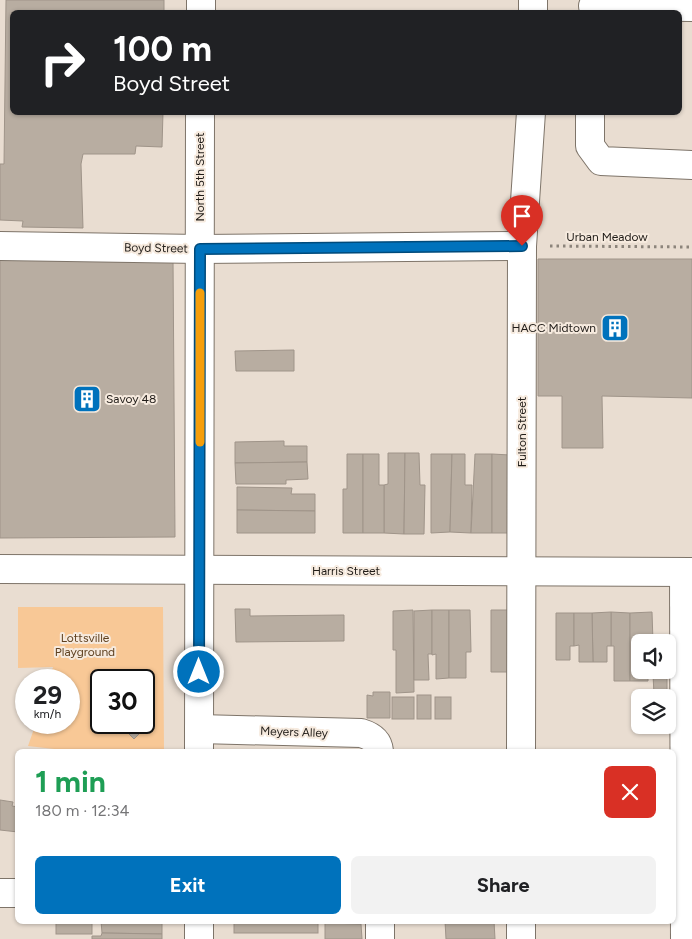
<!DOCTYPE html>
<html lang="en">
<head>
<meta charset="utf-8">
<style>
  :root { --surface:#fff; --page:#f2f2f2; --text:#202124; --muted:#757577; --accent:#0072bc }
  body { margin:0; font-family:Figtree,sans-serif; background:var(--page); color:var(--text); height:100vh; display:flex; flex-direction:column; font-size:19px; white-space:nowrap }
  * { box-sizing:border-box; margin:0 }
  p { font-size:16px; color:var(--muted) }
  .icon { flex:none; width:28px; height:28px; fill:none; stroke:currentColor; stroke-width:2; stroke-linecap:round; stroke-linejoin:round }
  .map { position:relative; flex:1; overflow:hidden }
  .drawer { position:absolute; left:15px; top:749px; width:661px; height:175px; display:flex; flex-direction:column; background:var(--surface); border-radius:8px; box-shadow:0 1px 4px #0004 }
  .drawer>* { flex:none }
  .guide { position:absolute; left:10px; top:10px; width:672px; height:105px; border-radius:8px; box-shadow:0 1px 4px #0004; background:#202124; color:#fff; overflow:hidden }
  .buttons { position:absolute; left:631px; top:634px; display:grid; gap:10px }
  .buttons a { display:grid; place-items:center; width:45px; height:45px; border-radius:8px; background:var(--surface); box-shadow:0 1px 4px #0004; font-size:25px }
  .speed { position:absolute; left:15px; top:669px; display:flex; gap:10px; font-size:25px; font-weight:700; text-align:center }
  .speed>* { display:grid; place-content:center; width:65px; height:65px; border-radius:50%; background:var(--surface); box-shadow:0 1px 4px #0004; line-height:1 }
  .speed small { font-size:12px; font-weight:400 }
  .speed .limit { border:2px solid #111; border-radius:8px; background:#fff; color:#111 }
  .pin { position:absolute; display:grid; place-items:center; width:42px; height:42px; color:#fff; margin:-51px -21px; border-radius:50% 50% 50% 0; rotate:-45deg; box-shadow:0 0 5px #0007 }
  .pin .icon { rotate:45deg }
  .me { position:absolute; width:55px; margin:-28px; rotate:0deg; stroke-linejoin:round; filter:drop-shadow(0 0 4px #0008) }
  .turn { display:flex; align-items:center; gap:18px; height:105px; padding:0 20px; font-size:22px }
  .turn .icon { width:65px; height:65px; stroke-width:2.5 }
  .turn b { display:block; font-size:35px; line-height:42px }
  .round { display:grid; place-items:center; flex:none; width:52px; height:52px; border-radius:8px; background:var(--page) }
  .summary { display:flex; align-items:center; justify-content:space-between; height:85px; padding:0 20px }
  h1 { font-size:30px; font-weight:700; line-height:38px; color:#1e9e55 }
  .button { display:flex; gap:10px; margin-top:auto; padding:10px 20px }
  .button a { flex:1; height:58px; border-radius:8px; background:var(--accent); color:#fff; font-size:20px; font-weight:700; line-height:58px; text-align:center }
  .button a+a { background:var(--page); color:var(--text) }
  .map>svg:first-child { display:block }
</style>
</head>
<body>
<div class="map">
<svg width="692" height="939" viewBox="0 0 692 939">
  <rect width="100%" height="100%" fill="#e9ddd1"/>
  <path fill="#f8c896" fill-rule="evenodd" d="M 18,607 L 163,607 L 164,751 L 72,751 L 28,746 L 36,723 L 69,722 L 69,680 L 49,680 L 53,667 L 18,668 ZM 101,680 L 144,680 L 144,722 L 101,722 Z"/>
  <g fill="#b8ada1" stroke="#9f9489">
    <path d="M 6,0 L 164,0 L 164,12 L 12,12 L 12,112 L 163,112 L 162,147 L 136,146 L 135,154 L 83,154 L 81,164 L 83,228 L 22,227 L 23,221 L 0,220 L 0,164 L 4,164 Z"/>
    <path d="M 173,258 L 175,537 L 0,538 L 0,260 Z"/>
    <path d="M 538,259 L 692,259 L 692,398 L 602,396 L 603,448 L 562,448 L 562,396 L 538,396 Z"/>
    <path d="M 294,350 L 294,371 L 236,371 L 235,351 Z"/>
    <path d="M 284,441 L 284,446 L 307,446 L 307,462 L 235,463 L 235,442 Z"/>
    <path d="M 388,453 L 405,453 L 404,534 L 384,533 L 384,485 L 388,484 Z"/>
    <path d="M 405,453 L 419,453 L 420,485 L 425,485 L 424,534 L 404,534 Z"/>
    <path d="M 347,454 L 363,454 L 363,533 L 343,533 L 343,489 L 347,489 Z"/>
    <path d="M 363,454 L 379,454 L 379,485 L 384,485 L 384,533 L 363,533 Z"/>
    <path d="M 431,454 L 452,454 L 450,532 L 431,533 Z"/>
    <path d="M 452,454 L 465,454 L 465,485 L 472,485 L 471,533 L 450,532 Z"/>
    <path d="M 475,454 L 492,454 L 492,533 L 471,533 Z"/>
    <path d="M 492,454 L 510,455 L 510,533 L 492,533 Z"/>
    <path d="M 307,462 L 308,479 L 286,480 L 286,484 L 236,484 L 235,463 Z"/>
    <path d="M 237,487 L 292,488 L 291,494 L 315,494 L 315,511 L 237,510 Z"/>
    <path d="M 237,510 L 315,511 L 315,533 L 237,533 Z"/>
    <path d="M 235,609 L 250,609 L 250,616 L 344,615 L 344,641 L 236,642 Z"/>
    <path d="M 413,610 L 414,692 L 396,693 L 396,650 L 393,650 L 393,611 Z"/>
    <path d="M 432,610 L 432,654 L 428,654 L 429,680 L 414,680 L 414,611 Z"/>
    <path d="M 432,610 L 449,610 L 449,678 L 436,679 L 436,654 L 432,655 Z"/>
    <path d="M 449,610 L 470,610 L 471,652 L 466,652 L 466,678 L 449,678 Z"/>
    <path d="M 491,610 L 509,610 L 510,672 L 491,672 Z"/>
    <path d="M 611,612 L 630,613 L 630,681 L 614,681 L 614,646 L 611,646 Z"/>
    <path d="M 611,612 L 611,646 L 607,646 L 607,662 L 593,662 L 592,613 Z"/>
    <path d="M 652,612 L 653,642 L 640,642 L 640,670 L 648,670 L 648,681 L 630,681 L 630,613 Z"/>
    <path d="M 556,613 L 574,613 L 574,646 L 570,646 L 570,660 L 556,660 Z"/>
    <path d="M 574,613 L 592,613 L 593,662 L 579,662 L 579,645 L 574,646 Z"/>
    <path d="M 667,673 L 667,695 L 654,695 L 653,674 Z"/>
    <path d="M 373,692 L 390,692 L 390,718 L 367,718 L 367,695 L 373,696 Z"/>
    <rect x="417" y="695" width="14" height="24"/>
    <rect x="392" y="697" width="22" height="22"/>
    <rect x="435" y="697" width="16" height="22"/>
    <path d="M 144,719 L 149,724 L 134,739 L 117,722 L 144,722 Z"/>
    <path d="M 0,800 L 13,802 L 12,806 L 18,807 L 18,832 L 0,830 Z"/>
    <rect x="56" y="921" width="36" height="13"/>
    <path d="M 101,921 L 162,921 L 162,934 L 102,933 Z"/>
    <rect x="234" y="921" width="84" height="12"/>
    <path d="M 445,921 L 494,921 L 495,939 L 446,939 Z"/>
    <path d="M 325,923 L 361,924 L 362,939 L 325,939 Z"/>
    <path d="M 102,933 L 162,934 L 162,939 L 92,939 L 92,936 L 101,936 Z"/>
  </g>
  <g fill="none" stroke-linecap="round" stroke-linejoin="round">
    <defs>
      <g id="minor">
        <path d="M 593,6 L 692,7"/>
        <path d="M 201,12 L 201,0"/>
        <path d="M 533,12 L 533,0"/>
        <path d="M 590,112 L 590,146 L 601,161 L 692,165"/>
        <path d="M 0,246 L 200,249 L 522,246"/>
        <path d="M 0,569 L 692,572"/>
        <path d="M 684,572 L 685,939"/>
        <path d="M 199,729 L 361,733 C 371,736 378,740 379,751"/>
        <path d="M 199,751 L 200,112"/>
        <path d="M 521,751 L 522,246 L 531,112"/>
        <path d="M 0,893 L 18,893"/>
        <path d="M 199,939 L 199,921"/>
        <path d="M 380,939 L 380,921"/>
        <path d="M 521,939 L 521,921"/>
      </g>
    </defs>
    <use href="#minor" stroke="#7e7469" stroke-width="30"/>
    <path stroke="#8c847b" stroke-width="3" stroke-dasharray="2.5 4" stroke-linecap="butt" d="M 550,246 L 692,247"/>
    <use href="#minor" stroke="#fff" stroke-width="28"/>
  </g>
  <g fill="none" stroke-linecap="round" stroke-linejoin="round">
    <defs>
      <path id="route" d="M 199,672 L 200,249 L 522,246"/>
    </defs>
    <use href="#route" stroke="#004a7a" stroke-width="12"/>
    <use href="#route" stroke="#0072bc" stroke-width="9"/>
    <path stroke="#f59e0b" stroke-width="9" d="M 200,442 L 200,293"/>
  </g>
  <defs>
    <symbol id="building-square" viewBox="-11 -11 22 22"><rect x="-9" y="-9" width="18" height="18" rx="4" fill="#0072bc" stroke="#f6eade"/><path d="M-4-6H4V6H1V3H-1V6H-4ZM-2.5-4.3h1.7v1.8h-1.7ZM.8-4.3h1.7v1.8H.8ZM-2.5-1h1.7V.8h-1.7ZM.8-1h1.7V.8H.8Z" fill="#fff"/></symbol>
  </defs>
  <g fill-rule="evenodd">
    <use href="#building-square" x="599" y="312" width="32" height="32"/>
    <use href="#building-square" x="71" y="383" width="32" height="32"/>
  </g>
  <g text-anchor="middle" dominant-baseline="central" stroke-width="4" stroke-linejoin="round" paint-order="stroke">
    <g font-size="12" fill="#201c18" stroke="#f6eade">
      <text transform="translate(200 177) rotate(-90)">North 5th Street</text>
      <text x="607" y="237">Urban Meadow</text>
      <text transform="translate(156 248) rotate(1)">Boyd Street</text>
      <text transform="translate(522 432) rotate(-90)">Fulton Street</text>
      <text x="346" y="571">Harris Street</text>
      <text transform="translate(294 732) rotate(2)">Meyers Alley</text>
    </g>
    <g font-size="12" fill="#201c18" stroke="#f6eade" text-anchor="end">
      <text x="596" y="328">HACC Midtown</text>
      <text x="106" y="399" text-anchor="start">Savoy 48</text>
    </g>
    <g font-size="12" fill="#5f4120" stroke="#f6eade">
      <text x="85" y="638">Lottsville<tspan x="85" dy="14">Playground</tspan></text>
    </g>
  </g>
</svg>
<div class="buttons">
<a><svg class="icon" aria-label="sound" viewBox="0 0 24 24"><path d="M4 9h4l5-4v14l-5-4H4zM17 9q2 3 0 6"/></svg></a>
<a><svg class="icon" aria-label="layers" viewBox="0 0 24 24"><path d="M12 4l9 5-9 5-9-5zM3 14l9 5 9-5"/></svg></a>
</div>
<div class="speed"><div>29<small>km/h</small></div><div class="limit">30</div></div>
<div class="pin" style="left:522px;top:246px;background:#d93025"><svg class="icon" aria-label="arrive" viewBox="0 0 24 24"><path d="M6 21V4h12l-3 4 3 4H6"/></svg></div>
<svg class="me" style="left:199px;top:672px" viewBox="-20 -20 40 40"><circle r="17" fill="#0072bc" stroke="#fff" stroke-width="3"/><path d="M0-11L8 9 0 5-8 9z" fill="#fff"/></svg>
<div class="guide">
<div class="turn"><svg class="icon" aria-label="right" viewBox="0 0 24 24"><path d="M7 20v-9h11M14 6l5 5-5 5"/></svg><div><b>100 m</b>Boyd Street</div></div>
</div>
<section class="drawer">
<div class="summary"><div><h1>1 min</h1><p>180 m · 12:34</p></div><a class="round" style="background:#d93025;color:#fff"><svg class="icon" aria-label="close" viewBox="0 0 24 24"><path d="M6 6l12 12M18 6L6 18"/></svg></a></div>
<div class="button"><a>Exit</a><a>Share</a></div>
</section>
</div>
</body>
</html>
